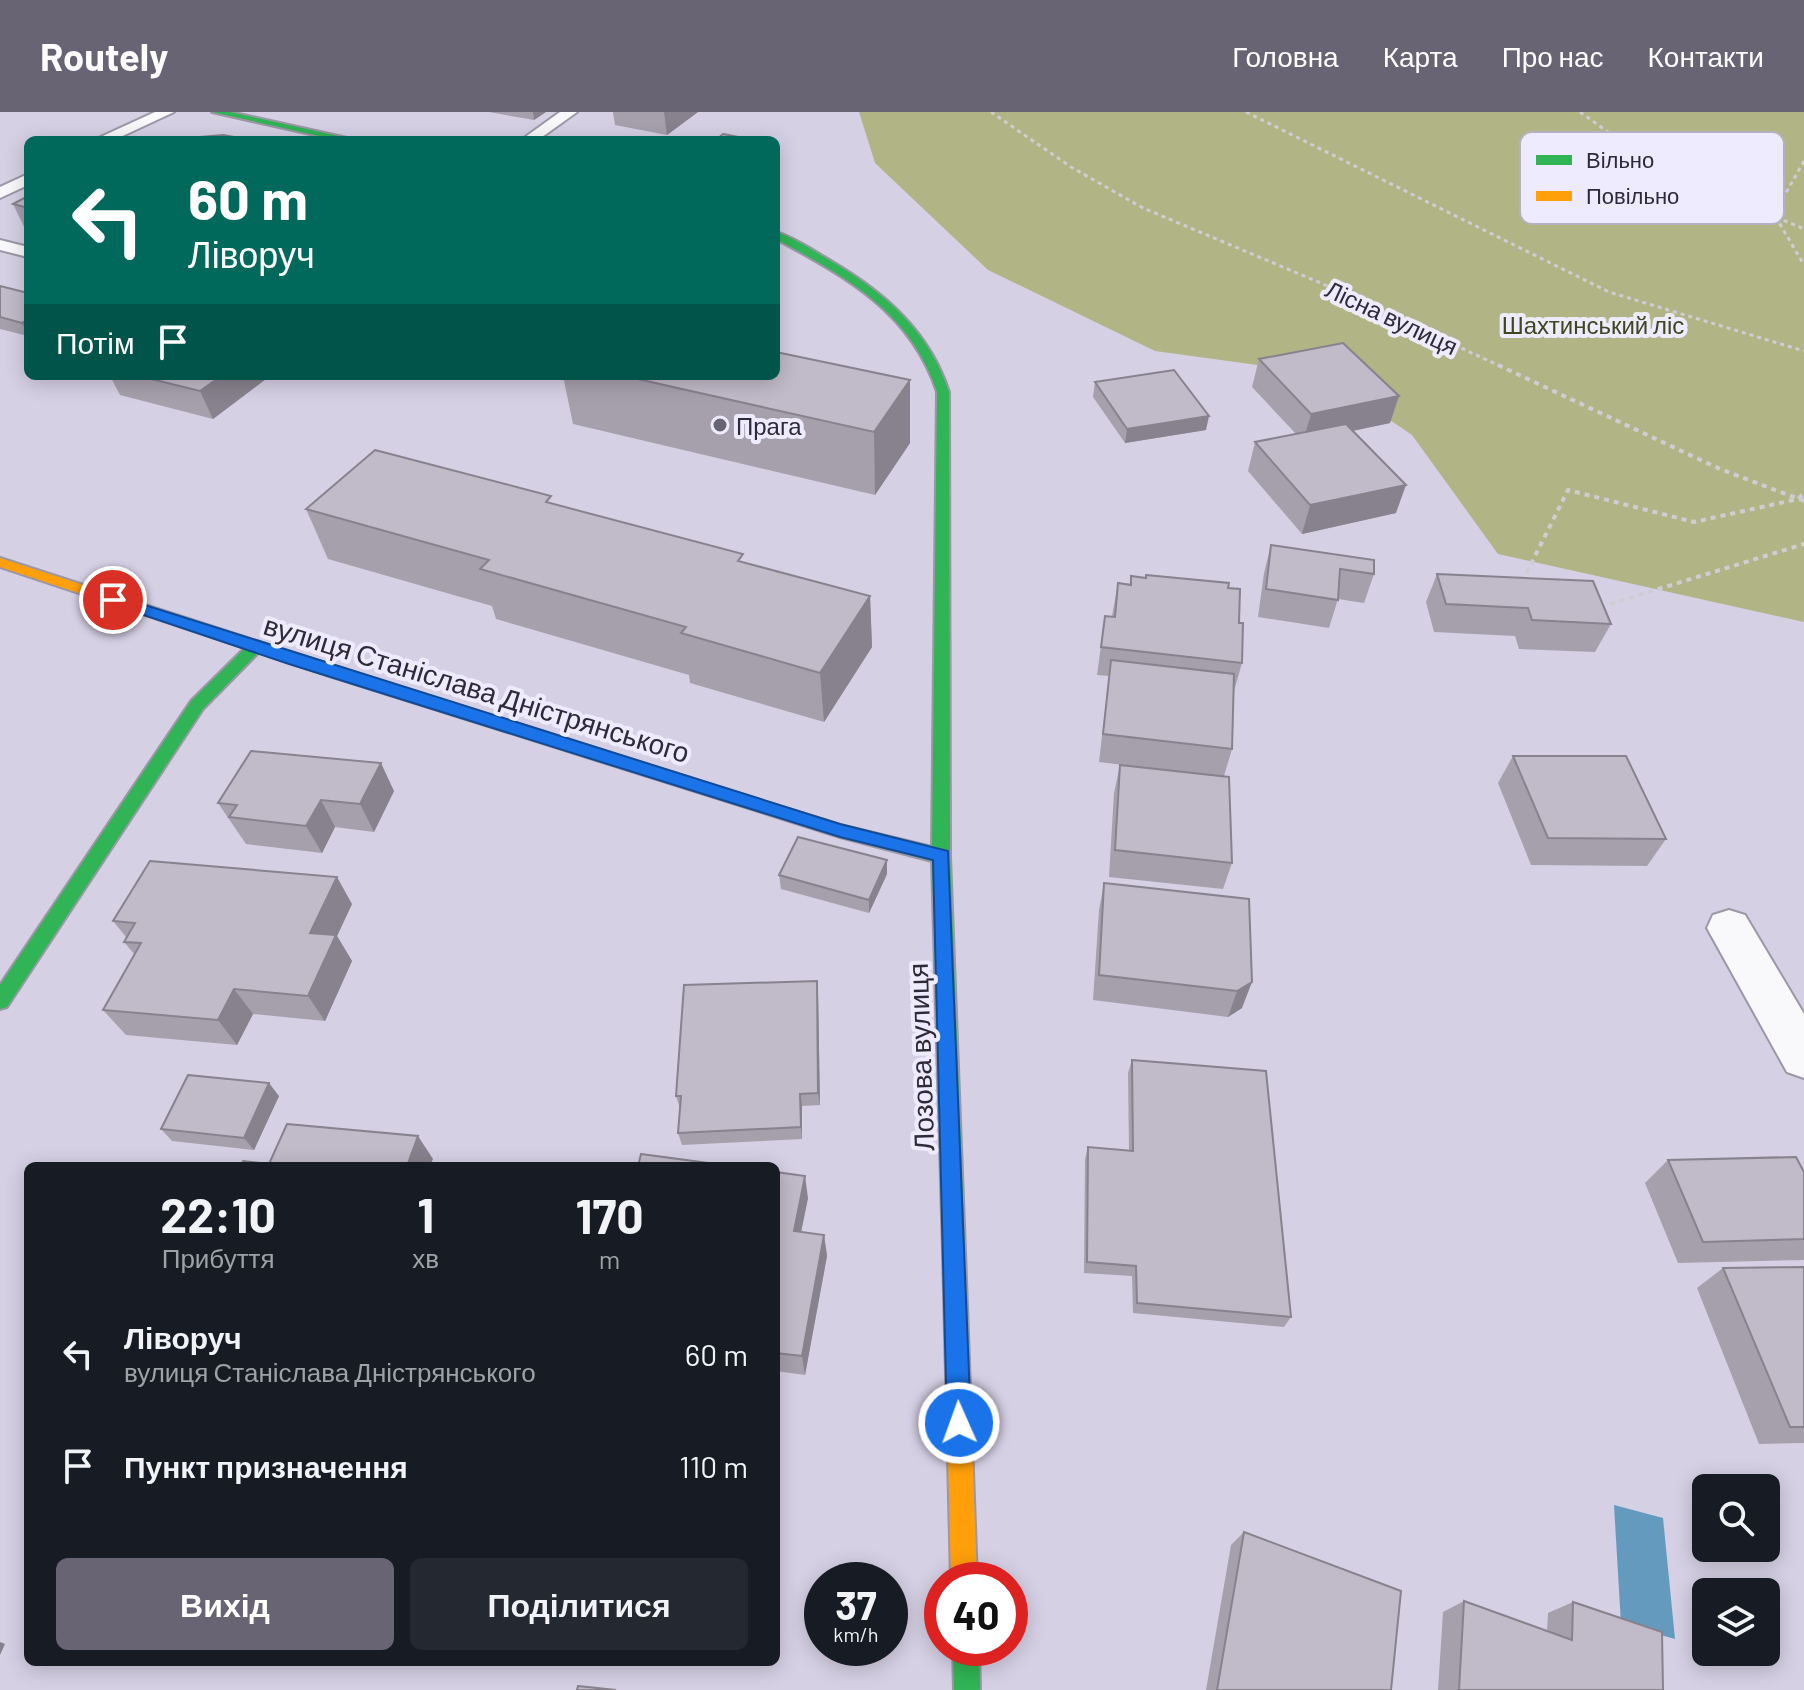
<!DOCTYPE html>
<html lang="uk">
<head>
<meta charset="utf-8">
<style>
  :root { --surface:#171b24; --page:#242831; --text:#f1f3f6; --muted:#9ea1a6; --accent:#686474 }
  body { margin:0; font-family:Barlow,sans-serif; background:var(--page); color:var(--text); height:100vh; display:flex; flex-direction:column; font-size:30px; white-space:nowrap }
  * { box-sizing:border-box; margin:0 }
  p { font-size:26px; color:var(--muted) }
  .icon { flex:none; width:44px; height:44px; fill:none; stroke:currentColor; stroke-width:2; stroke-linecap:round; stroke-linejoin:round }
  .map { position:relative; flex:1; overflow:hidden }
  .drawer { position:absolute; left:24px; top:1050px; width:756px; height:504px; display:flex; flex-direction:column; background:var(--surface); border-radius:12px; box-shadow:0 4px 20px #0003 }
  .drawer>* { flex:none }
  .guide { position:absolute; left:24px; top:24px; width:756px; height:244px; border-radius:12px; box-shadow:0 4px 20px #0003; background:#00695c; color:#fff; overflow:hidden }
  .controls { position:absolute; left:1692px; top:1362px; display:grid; gap:16px }
  .controls a { display:grid; place-items:center; width:88px; height:88px; border-radius:12px; background:var(--surface); box-shadow:0 4px 20px #0003; font-size:40px }
  .speed { position:absolute; left:804px; top:1450px; display:flex; gap:16px; font-size:40px; font-weight:700; text-align:center }
  .speed>* { display:grid; place-content:center; width:104px; height:104px; border-radius:50%; background:var(--surface); box-shadow:0 4px 20px #0003; line-height:1 }
  .speed small { font-size:20px; font-weight:400 }
  .speed .limit { border:12px solid #d22; background:#fff; color:#111 }
  .pin { position:absolute; display:grid; place-items:center; width:68px; height:68px; color:#fff; margin:-34px; border:4px solid #fff; border-radius:50%; box-shadow:0 2px 8px #0007 }
  .me { position:absolute; width:88px; margin:-44px; rotate:358deg; stroke-linejoin:round; filter:drop-shadow(0 0 6px #0008) }
  .turn { display:flex; align-items:center; gap:28px; height:168px; padding:0 32px; font-size:36px }
  .turn .icon { width:104px; height:104px; stroke-width:2.5 }
  .turn b { display:block; font-size:56px; line-height:68px }
  .then { display:flex; align-items:center; height:76px; padding:0 32px; background:#0003; gap:16px; font-size:30px }
  .eta { display:flex; justify-content:space-evenly; align-items:center; height:136px; text-align:center }
  .eta b { font-size:48px; font-weight:700; line-height:56px }
  .action { display:flex; gap:16px; margin-top:auto; padding:16px 32px }
  .action a { flex:1; height:92px; border-radius:12px; background:var(--accent); color:#fff; font-size:32px; font-weight:700; line-height:92px; text-align:center }
  .action a+a { background:var(--page); color:var(--text) }
  ul { padding:0; list-style:none }
  li { display:flex; align-items:center; gap:24px; height:112px; padding:0 32px }
  li div { flex:1 }
  li b { display:block; font-size:30px }
  li em { font-style:normal }
  header { display:flex; align-items:center; gap:48px; box-sizing:border-box; height:112px; padding:0 40px; background:var(--accent); color:#fff }
  header strong { font-size:38px }
  nav { display:flex; gap:44px; margin-inline-start:auto; font-size:28px }
  .map>svg:first-child { display:block }
</style>
</head>
<body>
<header>
<strong>Routely</strong>
<nav><a>Головна</a><a>Карта</a><a>Про нас</a><a>Контакти</a></nav>
</header>
<div class="map">
<svg width="1804" height="1578" viewBox="0 0 1804 1578">
  <rect width="100%" height="100%" fill="#d5d0e4"/>
  <path fill="#b1b586" d="M 859,0 L 1804,0 L 1804,510 L 1498,442 L 1412,323 L 1322,262 L 1155,239 L 988,158 L 875,51 Z"/>
  <path fill="#649abe" d="M 1614,1393 L 1663,1406 L 1675,1527 L 1621,1512 Z"/>
  <g fill="none" stroke-linecap="round" stroke-linejoin="round">
    <defs>
      <g id="lane">
        <path d="M 155,0 L 174,0 L 114,28 L 94,28 Z"/>
        <path d="M 560,0 L 577,0 L 538,28 L 521,28 Z"/>
        <path d="M 28,62 L 28,73 L 0,86 L 0,75 Z"/>
        <path d="M 0,128 L 28,135 L 28,145 L 0,138 Z"/>
      </g>
      <path id="street" d="M 1729,798 L 1745,803 L 1804,902 L 1804,966 L 1787,960 L 1707,816 L 1713,803 Z"/>
      <g id="fast">
        <path d="M 212,0 L 230,0 L 356,28 L 337,28 Z"/>
        <path d="M 776,120 C 795,126 814,139 831,149 C 885,181 929,219 949,280 L 950,744 L 965,1140 L 962,1147 L 954,1150 L 946,1147 L 943,1140 L 932,749 L 840,725 L 333,565 L 330,561 L 333,557 L 343,557 L 840,713 L 932,735 L 937,280 C 911,200 846,165 776,127 Z"/>
        <path d="M 255,530 L 263,535 L 260,539 L 203,597 L 7,895 L 0,897 L 0,873 L 191,589 L 250,531 Z"/>
        <path d="M 953,1536 L 979,1536 L 980,1578 L 954,1578 Z"/>
      </g>
      <g id="slow">
        <path d="M 0,446 L 343,557 L 346,561 L 343,565 L 333,565 L 0,455 Z"/>
        <path d="M 954,1130 L 962,1133 L 965,1140 L 977,1468 L 951,1468 L 943,1140 L 946,1133 Z"/>
      </g>
    </defs>
    <use href="#lane" stroke="#9b97a6" stroke-width="4"/>
    <use href="#street" stroke="#9b97a6" stroke-width="4"/>
    <use href="#fast" stroke="#9b97a6" stroke-width="4"/>
    <use href="#slow" stroke="#9b97a6" stroke-width="4"/>
    <g stroke="#cfcdd4" stroke-width="3" stroke-dasharray="4 4" stroke-linecap="butt">
      <path d="M 991,0 L 1071,55 L 1143,96 L 1323,172 L 1502,255"/>
      <path d="M 1246,0 L 1609,180 L 1804,239"/>
      <path d="M 1580,0 L 1653,52 L 1804,117"/>
      <path d="M 1804,49 L 1774,102 L 1804,153"/>
    </g>
    <g stroke="#cfcdd4" stroke-width="4" stroke-dasharray="5 5" stroke-linecap="butt">
      <path d="M 1498,253 L 1720,357 L 1804,389"/>
      <path d="M 1522,470 L 1568,378 L 1694,410 L 1798,387 L 1804,381"/>
      <path d="M 1610,492 L 1804,432"/>
    </g>
    <use href="#lane" fill="#f9f8fb" fill-rule="evenodd"/>
    <use href="#street" fill="#f9f8fb" fill-rule="evenodd"/>
    <use href="#fast" fill="#30b455" fill-rule="evenodd"/>
    <use href="#slow" fill="#ff9f0a" fill-rule="evenodd"/>
  </g>
  <g fill="#a6a0ad">
    <path d="M 489,0 L 546,0 L 534,8 Z"/>
    <path d="M 613,0 L 698,0 L 667,23 L 615,13 Z"/>
    <path d="M 28,84 L 28,119 L 26,119 L 13,92 Z"/>
    <path d="M 0,174 L 28,181 L 28,224 L 0,217 Z"/>
    <path d="M 1259,247 L 1399,284 L 1390,311 L 1353,319 L 1396,401 L 1302,422 L 1248,359 L 1255,330 L 1296,322 L 1252,275 Z"/>
    <path d="M 110,264 L 270,264 L 213,307 L 120,283 Z"/>
    <path d="M 563,264 L 776,264 L 910,268 L 910,331 L 875,383 L 573,312 Z"/>
    <path d="M 1095,270 L 1206,318 L 1125,331 L 1093,285 Z"/>
    <path d="M 553,392 L 744,451 L 870,484 L 872,535 L 824,610 L 690,571 L 689,563 L 496,507 L 492,494 L 328,447 L 306,397 Z"/>
    <path d="M 1271,433 L 1374,462 L 1364,491 L 1338,487 L 1329,516 L 1258,505 L 1264,461 Z"/>
    <path d="M 1437,462 L 1611,512 L 1595,540 L 1519,537 L 1515,524 L 1434,520 L 1426,490 Z"/>
    <path d="M 1118,471 L 1228,476 L 1239,511 L 1242,551 L 1234,579 L 1233,579 L 1232,637 L 1224,664 L 1232,751 L 1223,777 L 1109,765 L 1114,681 L 1120,653 L 1182,660 L 1099,650 L 1109,564 L 1097,563 L 1105,504 L 1112,504 Z"/>
    <path d="M 1513,644 L 1666,727 L 1647,754 L 1531,753 L 1498,671 Z"/>
    <path d="M 394,679 L 374,720 L 335,715 L 322,741 L 246,732 L 218,691 Z"/>
    <path d="M 887,762 L 869,801 L 781,777 L 779,763 Z"/>
    <path d="M 1104,771 L 1249,787 L 1242,896 L 1228,905 L 1093,888 L 1099,798 Z"/>
    <path d="M 352,792 L 337,824 L 352,849 L 325,909 L 253,902 L 237,933 L 126,923 L 103,898 L 135,843 L 124,830 L 126,825 L 113,809 Z"/>
    <path d="M 818,882 L 820,993 L 802,994 L 802,1027 L 682,1033 L 678,1021 L 680,996 L 676,984 Z"/>
    <path d="M 1132,948 L 1291,1205 L 1284,1215 L 1133,1201 L 1132,1164 L 1084,1161 L 1085,1047 L 1088,1035 L 1129,1039 L 1128,961 Z"/>
    <path d="M 279,984 L 254,1038 L 172,1029 L 161,1017 Z"/>
    <path d="M 1668,1048 L 1804,1060 L 1804,1148 L 1678,1151 L 1645,1071 Z"/>
    <path d="M 776,1060 L 808,1086 L 801,1120 L 824,1123 L 827,1144 L 805,1263 L 776,1259 Z"/>
    <path d="M 1804,1155 L 1804,1331 L 1759,1332 L 1697,1176 L 1723,1156 Z"/>
    <path d="M 1244,1420 L 1391,1578 L 1206,1578 L 1231,1433 Z"/>
    <path d="M 1464,1489 L 1547,1519 L 1548,1501 L 1573,1490 L 1663,1578 L 1438,1578 L 1443,1500 Z"/>
  </g>
  <g fill="#87828d">
    <path d="M 533,0 L 546,0 L 534,8 Z"/>
    <path d="M 664,0 L 698,0 L 667,23 Z"/>
    <path d="M 28,207 L 28,222 L 22,211 Z"/>
    <path d="M 221,264 L 270,264 L 213,307 L 200,279 Z"/>
    <path d="M 910,268 L 910,331 L 875,383 L 874,320 Z"/>
    <path d="M 1399,284 L 1390,311 L 1303,329 L 1311,302 Z"/>
    <path d="M 1209,304 L 1206,318 L 1125,331 L 1127,317 Z"/>
    <path d="M 1406,373 L 1396,401 L 1302,422 L 1310,393 Z"/>
    <path d="M 870,484 L 872,535 L 824,610 L 820,561 Z"/>
    <path d="M 381,651 L 394,679 L 374,720 L 360,692 Z"/>
    <path d="M 321,688 L 335,715 L 322,741 L 306,714 Z"/>
    <path d="M 887,748 L 887,762 L 869,801 L 869,788 Z"/>
    <path d="M 337,765 L 352,792 L 337,824 L 352,849 L 325,909 L 308,884 L 310,821 Z"/>
    <path d="M 817,869 L 818,882 L 820,993 L 818,981 Z"/>
    <path d="M 1252,870 L 1242,896 L 1228,905 L 1237,879 Z"/>
    <path d="M 234,877 L 253,902 L 237,933 L 218,908 Z"/>
    <path d="M 269,971 L 279,984 L 254,1038 L 244,1026 Z"/>
    <path d="M 800,982 L 802,994 L 802,1027 L 801,1015 Z"/>
    <path d="M 418,1024 L 433,1047 L 430,1054 L 407,1054 Z"/>
    <path d="M 805,1064 L 808,1086 L 797,1140 L 794,1119 Z"/>
    <path d="M 824,1123 L 827,1144 L 805,1263 L 802,1244 Z"/>
    <path d="M 0,1530 L 5,1532 L 0,1543 Z"/>
  </g>
  <g fill="#c1bac9" stroke="#87828d" stroke-width="2">
    <path d="M 723,22 L 754,28 L 716,28 Z"/>
    <path d="M 223,23 L 251,28 L 194,28 L 200,25 Z"/>
    <path d="M 28,84 L 28,96 L 13,92 Z"/>
    <path d="M 0,174 L 28,181 L 28,207 L 22,211 L 0,205 Z"/>
    <path d="M 1343,231 L 1399,284 L 1311,302 L 1259,247 Z"/>
    <path d="M 776,240 L 910,268 L 874,320 L 624,264 L 776,264 Z"/>
    <path d="M 1174,258 L 1209,304 L 1127,317 L 1095,270 Z"/>
    <path d="M 139,264 L 221,264 L 200,279 Z"/>
    <path d="M 1346,312 L 1406,373 L 1310,393 L 1255,330 Z"/>
    <path d="M 375,338 L 551,384 L 546,390 L 743,442 L 738,449 L 870,484 L 820,561 L 681,521 L 686,515 L 480,457 L 489,448 L 306,397 Z"/>
    <path d="M 1271,433 L 1374,448 L 1374,462 L 1340,457 L 1338,488 L 1266,477 Z"/>
    <path d="M 1437,462 L 1593,469 L 1611,512 L 1532,508 L 1528,496 L 1446,492 Z"/>
    <path d="M 1146,463 L 1229,471 L 1228,476 L 1240,477 L 1239,511 L 1243,511 L 1242,551 L 1101,535 L 1105,504 L 1115,505 L 1118,471 L 1131,473 L 1131,464 L 1146,466 Z"/>
    <path d="M 1111,548 L 1234,562 L 1232,637 L 1103,622 Z"/>
    <path d="M 251,639 L 381,651 L 360,692 L 321,688 L 306,714 L 229,705 L 237,693 L 218,691 Z"/>
    <path d="M 1513,644 L 1626,644 L 1666,727 L 1548,726 Z"/>
    <path d="M 1120,653 L 1229,665 L 1232,751 L 1115,738 Z"/>
    <path d="M 798,725 L 887,748 L 869,788 L 779,763 Z"/>
    <path d="M 150,749 L 337,765 L 310,821 L 336,823 L 308,884 L 234,877 L 218,908 L 103,898 L 141,831 L 124,830 L 135,811 L 113,809 Z"/>
    <path d="M 1104,771 L 1249,787 L 1252,870 L 1237,879 L 1099,863 Z"/>
    <path d="M 817,869 L 818,981 L 800,982 L 801,1015 L 678,1021 L 681,984 L 676,984 L 684,873 Z"/>
    <path d="M 1132,948 L 1266,959 L 1291,1205 L 1137,1191 L 1136,1154 L 1087,1150 L 1088,1035 L 1133,1039 Z"/>
    <path d="M 188,963 L 269,971 L 244,1026 L 161,1017 Z"/>
    <path d="M 287,1012 L 418,1024 L 407,1054 L 241,1054 L 243,1049 L 269,1052 Z"/>
    <path d="M 641,1042 L 731,1054 L 638,1054 Z"/>
    <path d="M 1796,1045 L 1804,1060 L 1804,1127 L 1703,1130 L 1668,1048 Z"/>
    <path d="M 776,1060 L 805,1064 L 794,1119 L 824,1123 L 802,1244 L 776,1241 Z"/>
    <path d="M 1804,1155 L 1804,1315 L 1790,1315 L 1723,1156 Z"/>
    <path d="M 1244,1420 L 1401,1479 L 1391,1578 L 1217,1578 Z"/>
    <path d="M 1464,1489 L 1572,1528 L 1573,1490 L 1662,1520 L 1663,1578 L 1459,1578 Z"/>
    <path d="M 578,1574 L 616,1578 L 577,1578 Z"/>
  </g>
  <path fill="#1a73e8" stroke="#114b97" stroke-width="2" d="M 113,483 L 840,712 L 948,739 L 971,1311 L 967,1319 L 959,1323 L 951,1319 L 947,1311 L 933,748 L 840,725 L 289,552 L 108,491 L 106,488 Z"/>
  <circle fill="#686474" stroke="#efebfe" stroke-width="3" cx="720" cy="313" r="8"/>
  <g text-anchor="middle" dominant-baseline="central" stroke-width="8" stroke-linejoin="round" paint-order="stroke">
    <g font-size="24" fill="#2e2a38" stroke="#efebfe">
      <text transform="translate(1392 205) rotate(25)">Лісна вулиця</text>
    </g>
    <g font-size="24" fill="#40461d" stroke="#efebfe">
      <text x="1593" y="212">Шахтинський ліс</text>
    </g>
    <g font-size="24" fill="#2e2a38" stroke="#efebfe" text-anchor="start">
      <text x="736" y="313">Прага</text>
    </g>
    <g font-size="28" fill="#2e2a38" stroke="#efebfe">
      <text transform="translate(477 576) rotate(17)">вулиця Станіслава Дністрянського</text>
      <text transform="translate(920 945) rotate(-92)">Лозова вулиця</text>
    </g>
  </g>
  <rect x="1520" y="20" width="264" height="92" rx="12" fill="#efebfe" stroke="#b5b1c3" stroke-width="2"/>
  <rect x="1536" y="43" width="36" height="10" fill="#30b455"/>
  <rect x="1536" y="79" width="36" height="10" fill="#ff9f0a"/>
  <g font-size="22" fill="#2e2a38">
    <text x="1586" y="56">Вільно</text>
    <text x="1586" y="92">Повільно</text>
  </g>
</svg>
<div class="controls">
<a><svg class="icon" aria-label="search" viewBox="0 0 24 24"><circle cx="10" cy="10" r="6"/><path d="M15 15l6 6"/></svg></a>
<a><svg class="icon" aria-label="layers" viewBox="0 0 24 24"><path d="M12 4l9 5-9 5-9-5zM3 14l9 5 9-5"/></svg></a>
</div>
<div class="speed"><div>37<small>km/h</small></div><div class="limit">40</div></div>
<div class="pin" style="left:113px;top:488px;background:#d93025"><svg class="icon" aria-label="arrive" viewBox="0 0 24 24"><path d="M6 21V4h12l-3 4 3 4H6"/></svg></div>
<svg class="me" style="left:959px;top:1311px" viewBox="-20 -20 40 40"><circle r="17" fill="#1a73e8" stroke="#fff" stroke-width="3"/><path d="M0-11L8 9 0 5-8 9z" fill="#fff"/></svg>
<div class="guide">
<div class="turn"><svg class="icon" aria-label="left" viewBox="0 0 24 24"><path d="M17 20v-9H6M10 6l-5 5 5 5"/></svg><div><b>60 m</b>Ліворуч</div></div>
<div class="then">Потім<svg class="icon" aria-label="arrive" viewBox="0 0 24 24"><path d="M6 21V4h12l-3 4 3 4H6"/></svg></div>
</div>
<section class="drawer">
<div class="eta">
<div><b>22:10</b><p>Прибуття</p></div>
<div><b>1</b><p>хв</p></div>
<div><b>170</b><p>m</p></div>
</div>
<ul>
<li><svg class="icon" aria-label="left" viewBox="0 0 24 24"><path d="M17 20v-9H6M10 6l-5 5 5 5"/></svg><div><b>Ліворуч</b><p>вулиця Станіслава Дністрянського</p></div><em>60 m</em></li>
<li><svg class="icon" aria-label="arrive" viewBox="0 0 24 24"><path d="M6 21V4h12l-3 4 3 4H6"/></svg><div><b>Пункт призначення</b></div><em>110 m</em></li>
</ul>
<div class="action"><a>Вихід</a><a>Поділитися</a></div>
</section>
</div>
</body>
</html>
